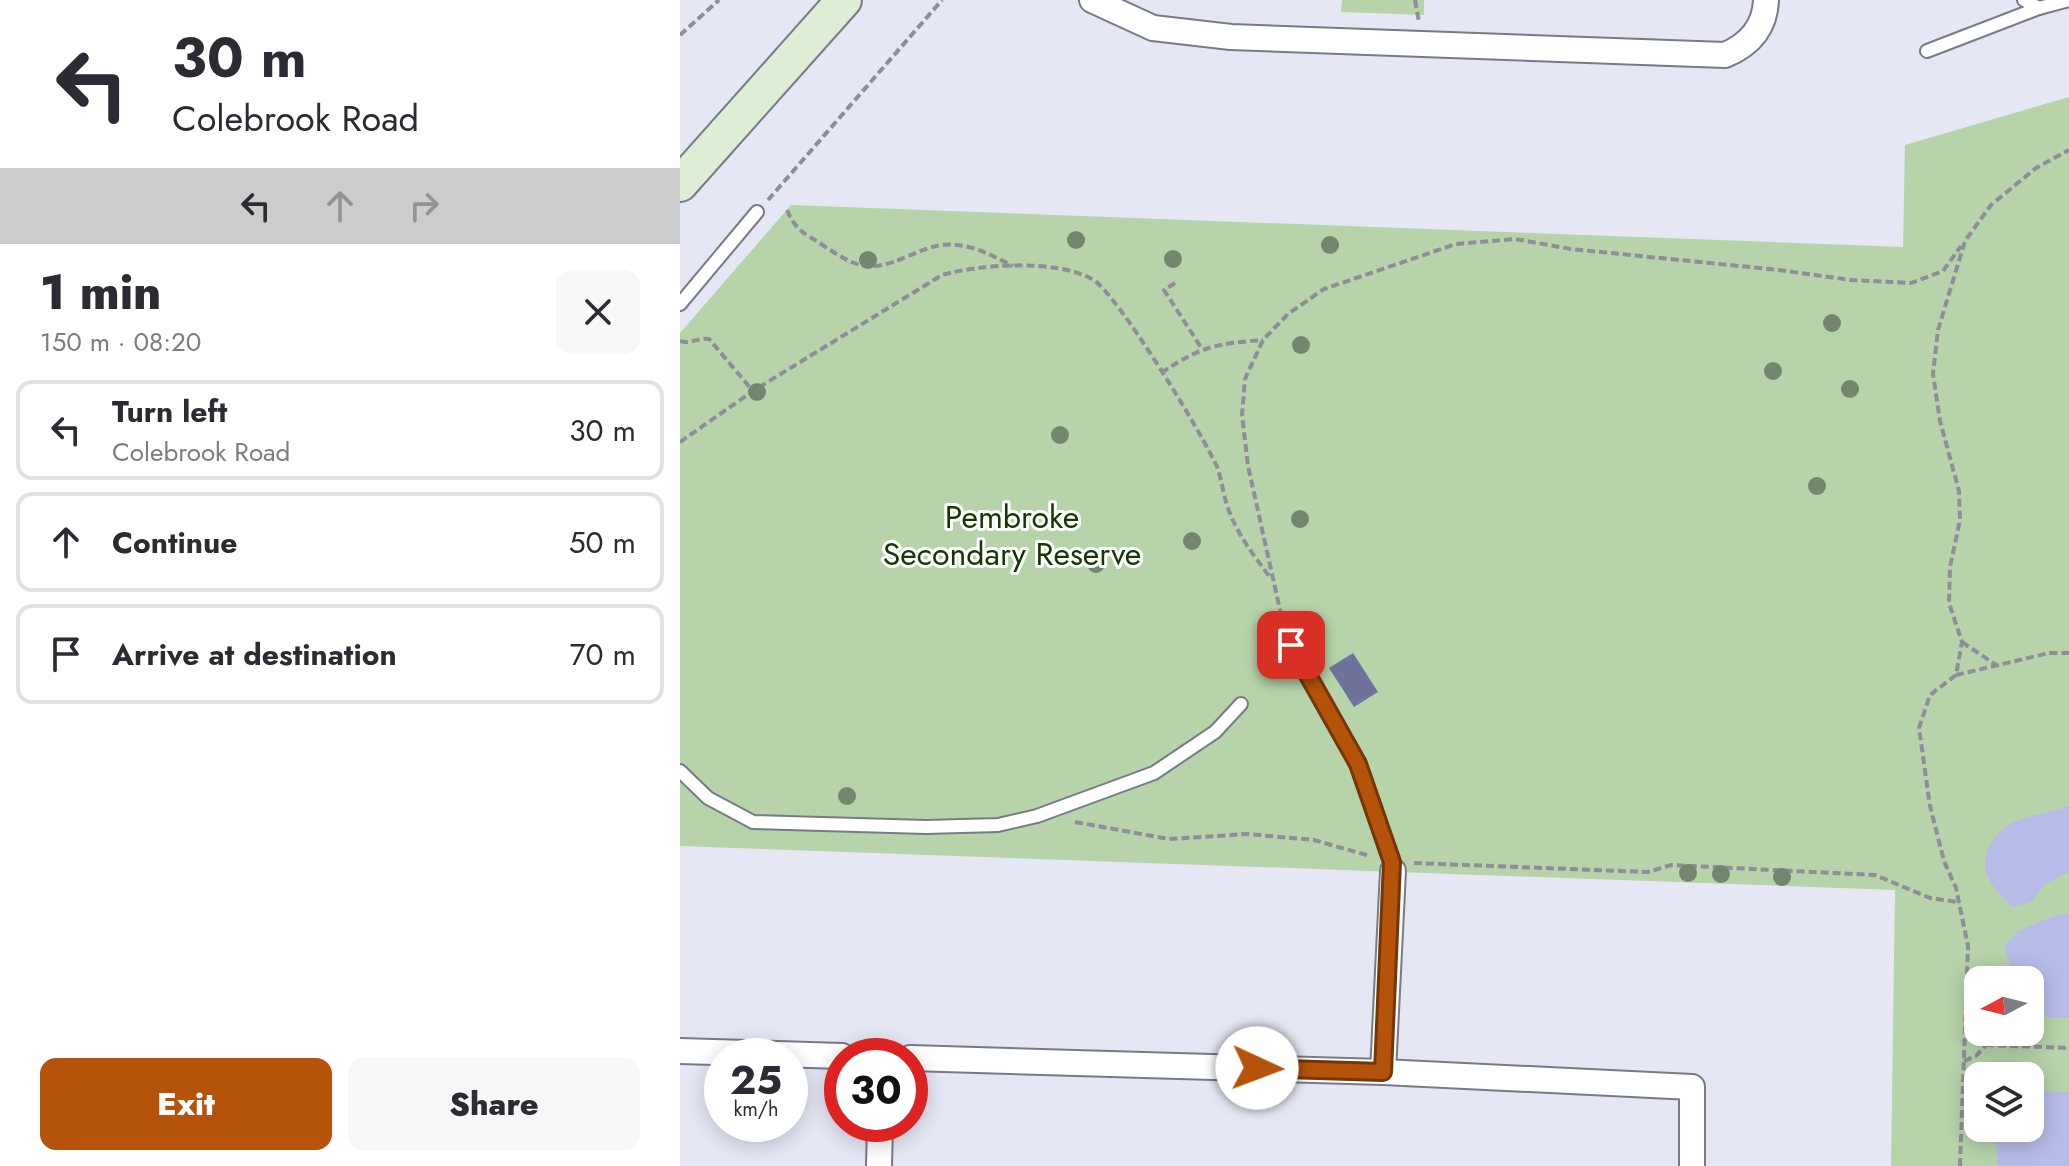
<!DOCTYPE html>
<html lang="en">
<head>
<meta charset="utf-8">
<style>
  :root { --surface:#fff; --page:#f7f7f7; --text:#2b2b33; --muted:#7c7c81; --line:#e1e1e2; --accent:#b45309 }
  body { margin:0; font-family:Jost,sans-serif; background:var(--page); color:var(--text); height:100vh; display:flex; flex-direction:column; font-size:30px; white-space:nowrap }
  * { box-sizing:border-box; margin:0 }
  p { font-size:26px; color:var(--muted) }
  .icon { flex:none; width:44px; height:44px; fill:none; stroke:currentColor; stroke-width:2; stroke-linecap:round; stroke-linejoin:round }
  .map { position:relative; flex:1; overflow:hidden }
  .drawer { display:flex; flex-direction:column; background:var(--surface); width:680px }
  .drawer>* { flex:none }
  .hud { background:#fff; color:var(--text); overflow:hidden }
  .needle { width:52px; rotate:263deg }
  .controls { position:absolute; left:1284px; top:966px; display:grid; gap:16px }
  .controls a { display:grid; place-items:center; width:80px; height:80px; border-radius:16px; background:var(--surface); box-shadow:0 4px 20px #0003; font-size:40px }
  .speed { position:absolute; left:24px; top:1038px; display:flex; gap:16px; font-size:40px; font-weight:700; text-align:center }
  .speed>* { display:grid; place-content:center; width:104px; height:104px; border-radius:50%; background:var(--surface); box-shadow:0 4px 20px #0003; line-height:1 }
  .speed small { font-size:20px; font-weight:400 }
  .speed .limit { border:12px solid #d22; background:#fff; color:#111 }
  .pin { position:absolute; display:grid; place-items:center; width:68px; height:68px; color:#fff; margin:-34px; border-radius:16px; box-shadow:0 4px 12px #0006 }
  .me { position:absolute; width:88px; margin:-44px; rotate:92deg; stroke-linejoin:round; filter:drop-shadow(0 0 6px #0008) }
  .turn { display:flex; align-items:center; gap:28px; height:168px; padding:0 40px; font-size:36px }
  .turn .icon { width:104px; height:104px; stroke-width:2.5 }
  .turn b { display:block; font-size:56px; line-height:68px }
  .lanes { display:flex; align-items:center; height:76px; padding:0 40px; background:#0003; justify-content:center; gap:40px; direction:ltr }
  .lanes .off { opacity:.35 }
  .round { display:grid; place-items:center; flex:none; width:84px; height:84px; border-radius:16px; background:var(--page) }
  .headline { display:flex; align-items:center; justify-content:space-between; height:136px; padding:0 40px }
  h1 { font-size:48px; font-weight:800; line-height:60px }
  .action { display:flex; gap:16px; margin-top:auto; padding:16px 40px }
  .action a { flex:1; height:92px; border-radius:16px; background:var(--accent); color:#fff; font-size:32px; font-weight:800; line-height:92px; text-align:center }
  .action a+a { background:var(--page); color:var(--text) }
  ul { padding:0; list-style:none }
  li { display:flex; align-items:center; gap:24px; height:100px; margin:0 16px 12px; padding:0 24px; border:4px solid var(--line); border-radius:16px }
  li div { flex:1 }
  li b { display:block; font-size:30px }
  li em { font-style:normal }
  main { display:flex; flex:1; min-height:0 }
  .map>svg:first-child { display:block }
</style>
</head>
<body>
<main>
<section class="drawer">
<div class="hud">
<div class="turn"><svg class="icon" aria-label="left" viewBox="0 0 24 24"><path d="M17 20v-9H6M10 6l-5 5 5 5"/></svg><div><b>30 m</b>Colebrook Road</div></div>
<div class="lanes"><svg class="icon" aria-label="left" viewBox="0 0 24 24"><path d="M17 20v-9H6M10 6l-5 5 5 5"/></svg><svg class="icon off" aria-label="ahead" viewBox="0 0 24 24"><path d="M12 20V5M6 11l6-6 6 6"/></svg><svg class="icon off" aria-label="right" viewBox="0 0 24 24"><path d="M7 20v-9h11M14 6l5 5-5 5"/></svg></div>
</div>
<div class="headline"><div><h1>1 min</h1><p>150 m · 08:20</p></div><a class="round"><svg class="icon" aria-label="close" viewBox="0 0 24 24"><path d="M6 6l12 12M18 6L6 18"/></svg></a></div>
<ul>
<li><svg class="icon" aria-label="left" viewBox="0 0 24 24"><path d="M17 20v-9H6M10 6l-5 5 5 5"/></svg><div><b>Turn left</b><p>Colebrook Road</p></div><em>30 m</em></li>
<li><svg class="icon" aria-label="ahead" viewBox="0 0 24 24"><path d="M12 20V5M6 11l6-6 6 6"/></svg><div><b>Continue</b></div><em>50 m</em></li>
<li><svg class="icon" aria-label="arrive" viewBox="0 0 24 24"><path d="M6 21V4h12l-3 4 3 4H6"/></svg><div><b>Arrive at destination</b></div><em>70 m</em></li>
</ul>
<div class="action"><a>Exit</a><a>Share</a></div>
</section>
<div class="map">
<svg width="1389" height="1166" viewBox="0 0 1389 1166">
  <rect width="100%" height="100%" fill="#e6e7f5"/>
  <g fill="#b6d3aa" fill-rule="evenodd">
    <path d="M 662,0 L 744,0 L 744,15 L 661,12 Z"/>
    <path d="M 1389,97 L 1389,1166 L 1211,1166 L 1215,890 L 0,846 L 0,333 L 111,205 L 1223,247 L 1225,145 ZM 1298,980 L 1350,980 L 1350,1032 L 1298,1032 ZM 1298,1076 L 1350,1076 L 1350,1128 L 1298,1128 Z"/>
  </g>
  <g fill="#b7bbe8">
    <path d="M 1389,806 L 1389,872 L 1365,884 L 1351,902 L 1332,907 C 1323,897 1310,886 1306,872 C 1300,850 1321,826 1341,819 C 1357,814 1373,812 1389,806 Z"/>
    <path d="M 1389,914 L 1389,1018 L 1370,1017 L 1350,1006 L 1350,980 L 1335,980 L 1324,947 L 1338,931 L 1377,915 Z"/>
    <path d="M 1359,1091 L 1389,1092 L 1389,1166 L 1317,1166 L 1316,1128 L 1350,1128 L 1350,1094 Z"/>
  </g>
  <path fill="#6f729b" d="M 673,653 L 698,692 L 674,707 L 649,668 Z"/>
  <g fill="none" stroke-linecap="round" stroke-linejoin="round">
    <defs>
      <g id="service">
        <path d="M 1344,0 L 1359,8"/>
        <path d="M 1247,51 L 1359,8 L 1389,0"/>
        <path d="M 0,304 L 77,212"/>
        <path d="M 611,645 L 678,764 L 713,871"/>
        <path d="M 0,771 L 28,798 L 73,822 L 246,827 L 318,825 L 357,816 L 474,773 L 535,732 L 561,704"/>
      </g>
      <g id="minor">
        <path d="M 412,0 L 473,28 L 551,37 L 1045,55 C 1069,45 1085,28 1086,0"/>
        <path d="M 0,1051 L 162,1056"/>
        <path d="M 230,1058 L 703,1072 L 1012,1087 L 1012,1166"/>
        <path d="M 703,1072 L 713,871"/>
        <path d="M 199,1166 L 200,1124"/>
      </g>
      <path id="secondary" d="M 0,184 L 164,0"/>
    </defs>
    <use href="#service" stroke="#787a86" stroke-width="16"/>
    <use href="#minor" stroke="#787a86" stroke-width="28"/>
    <use href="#secondary" stroke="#787a86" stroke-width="38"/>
    <g stroke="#8d8e98" stroke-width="4" stroke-dasharray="8 4" stroke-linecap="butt">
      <path d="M 735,0 L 739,22"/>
      <path d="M 0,35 L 39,0"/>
      <path d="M 88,200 L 262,0"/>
      <path d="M 107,210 C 116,231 123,232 141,244 C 174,266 187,274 226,257 C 238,252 249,247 262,245 C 288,242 311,255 333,266"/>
      <path d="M 495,283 L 484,290 L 522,349"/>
      <path d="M 0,341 C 11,345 18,337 29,339 L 73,391"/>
      <path d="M 481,373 C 522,346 535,344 583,340"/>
      <path d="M 0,442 L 73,391 L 262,275 C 301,264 376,259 412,279 C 435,290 525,438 537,467 C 542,480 543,495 548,508 C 557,534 573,554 589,576"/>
      <path d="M 604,628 L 568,466 L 562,415 L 565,379 L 583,340 L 608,314 L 644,289 L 776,244 L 835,239 L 891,249 L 1099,270 L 1171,280 L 1231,283 L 1263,271 L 1281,246"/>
      <path d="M 1282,642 L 1316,665"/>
      <path d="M 1276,675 L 1369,653 L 1389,653"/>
      <path d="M 395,822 L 489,839 L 567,834 L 634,840 L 690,856"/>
      <path d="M 734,863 L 968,872 L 991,865 L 1195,875 L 1250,898 L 1278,902"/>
      <path d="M 1306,1045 L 1389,1048"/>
      <path d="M 1284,1061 L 1296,1056 L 1306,1045 L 1287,1028"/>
      <path d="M 1280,1166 L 1288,946 L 1276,888 L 1264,861 L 1250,806 L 1239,728 L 1250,695 L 1276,675 L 1282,642 L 1269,603 L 1270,567 L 1280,520 L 1279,491 L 1260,421 L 1253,374 L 1258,330 L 1285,241 L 1311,205 L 1356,168 L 1389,150"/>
    </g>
    <use href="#service" stroke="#fff" stroke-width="12"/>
    <use href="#minor" stroke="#fff" stroke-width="24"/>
    <use href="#secondary" stroke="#ddeed5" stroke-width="34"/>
  </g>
  <g fill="#72876e">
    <circle cx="396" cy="240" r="9"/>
    <circle cx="650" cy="245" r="9"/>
    <circle cx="493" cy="259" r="9"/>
    <circle cx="188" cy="260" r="9"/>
    <circle cx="1152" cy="323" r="9"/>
    <circle cx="621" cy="345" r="9"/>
    <circle cx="1093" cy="371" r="9"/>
    <circle cx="1170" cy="389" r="9"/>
    <circle cx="77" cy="392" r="9"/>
    <circle cx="380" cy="435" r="9"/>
    <circle cx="1137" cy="486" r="9"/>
    <circle cx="620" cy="519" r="9"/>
    <circle cx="512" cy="541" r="9"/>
    <circle cx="416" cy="564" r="9"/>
    <circle cx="167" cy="796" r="9"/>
    <circle cx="1008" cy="873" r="9"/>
    <circle cx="1041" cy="874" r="9"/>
    <circle cx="1102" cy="877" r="9"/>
  </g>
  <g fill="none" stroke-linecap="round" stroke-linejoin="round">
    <defs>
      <path id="route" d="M 577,1068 L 703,1072 L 712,862 L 678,764 L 611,645"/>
    </defs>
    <use href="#route" stroke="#753606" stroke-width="20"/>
    <use href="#route" stroke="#b45309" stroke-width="14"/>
  </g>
  <g text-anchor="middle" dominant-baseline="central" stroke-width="6" stroke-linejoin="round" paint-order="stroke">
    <g font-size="32" fill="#143800" stroke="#fff">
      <text x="332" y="517">Pembroke<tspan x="332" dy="37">Secondary Reserve</tspan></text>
    </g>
  </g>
</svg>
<div class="controls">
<a><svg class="needle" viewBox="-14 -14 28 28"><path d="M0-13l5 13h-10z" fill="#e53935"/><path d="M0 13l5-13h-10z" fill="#7c7c81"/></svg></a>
<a><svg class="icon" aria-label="layers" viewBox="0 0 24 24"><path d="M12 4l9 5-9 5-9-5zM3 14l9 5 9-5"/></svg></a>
</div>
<div class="speed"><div>25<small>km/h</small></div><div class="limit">30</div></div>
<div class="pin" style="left:611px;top:645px;background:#d93025"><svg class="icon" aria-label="arrive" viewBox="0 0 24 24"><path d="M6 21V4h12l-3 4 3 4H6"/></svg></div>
<svg class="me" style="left:577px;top:1068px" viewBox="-20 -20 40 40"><circle r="19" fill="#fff"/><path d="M0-13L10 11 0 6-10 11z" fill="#b45309"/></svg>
</div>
</main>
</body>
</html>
